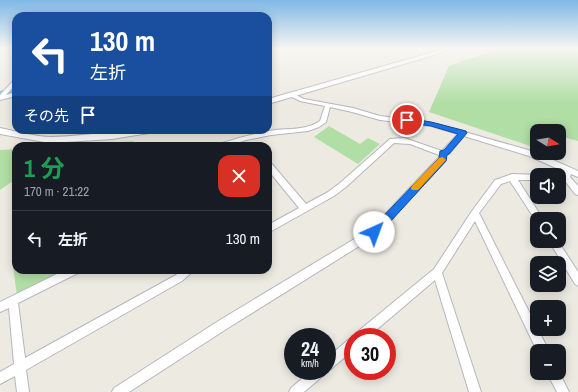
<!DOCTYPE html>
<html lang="ja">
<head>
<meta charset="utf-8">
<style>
  :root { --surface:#171b24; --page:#20242c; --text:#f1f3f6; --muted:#9ea1a6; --line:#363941 }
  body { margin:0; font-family:"Archivo Narrow","Noto Sans JP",sans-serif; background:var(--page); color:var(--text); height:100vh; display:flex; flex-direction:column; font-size:15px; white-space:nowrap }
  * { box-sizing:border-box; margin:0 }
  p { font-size:13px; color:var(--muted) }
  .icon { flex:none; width:22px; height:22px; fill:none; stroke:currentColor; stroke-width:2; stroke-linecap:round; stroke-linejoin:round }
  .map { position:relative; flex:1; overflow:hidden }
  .drawer { position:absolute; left:12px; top:142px; width:260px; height:132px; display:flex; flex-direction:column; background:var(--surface); border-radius:12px; box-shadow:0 2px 10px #0003 }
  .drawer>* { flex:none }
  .guide { position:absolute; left:12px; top:12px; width:260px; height:122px; border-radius:12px; box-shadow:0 2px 10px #0003; background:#1a4fa0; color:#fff; overflow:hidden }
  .needle { width:26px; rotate:101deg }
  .controls { position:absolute; left:530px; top:124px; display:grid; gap:8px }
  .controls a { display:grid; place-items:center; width:36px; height:36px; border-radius:8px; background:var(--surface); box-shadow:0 2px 10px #0003; font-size:20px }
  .speed { position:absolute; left:284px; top:328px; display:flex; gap:8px; font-size:20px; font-weight:700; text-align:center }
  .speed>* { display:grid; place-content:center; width:52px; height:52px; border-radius:50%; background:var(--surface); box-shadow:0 2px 10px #0003; line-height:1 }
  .speed small { font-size:10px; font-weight:400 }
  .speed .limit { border:6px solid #d22; background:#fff; color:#111 }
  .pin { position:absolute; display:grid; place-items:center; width:34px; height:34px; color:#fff; margin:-17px; border:2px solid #fff; border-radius:50%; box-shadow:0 1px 4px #0007 }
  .me { position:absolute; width:44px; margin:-22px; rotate:43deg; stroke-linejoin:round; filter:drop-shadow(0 0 3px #0008) }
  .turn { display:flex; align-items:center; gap:14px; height:84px; padding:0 12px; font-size:18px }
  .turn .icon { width:52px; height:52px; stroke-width:2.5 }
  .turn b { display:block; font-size:28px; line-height:34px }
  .then { display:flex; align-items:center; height:38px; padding:0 12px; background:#0003; gap:8px; font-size:15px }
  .round { display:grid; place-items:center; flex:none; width:42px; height:42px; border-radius:12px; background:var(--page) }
  .summary { display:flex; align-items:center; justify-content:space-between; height:68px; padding:0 12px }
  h1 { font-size:24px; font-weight:700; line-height:30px; color:#1e9e55 }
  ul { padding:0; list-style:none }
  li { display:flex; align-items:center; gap:12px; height:56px; padding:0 12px; border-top:1px solid var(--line) }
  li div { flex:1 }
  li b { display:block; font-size:15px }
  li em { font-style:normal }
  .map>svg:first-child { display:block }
</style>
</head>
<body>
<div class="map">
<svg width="578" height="392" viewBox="0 0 578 392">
  <rect width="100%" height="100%" fill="#edeae2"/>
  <g fill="#b1dea5">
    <path d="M 493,48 L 578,48 L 578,141 L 559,136 L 559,131 L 537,131 L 536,148 L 429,112 L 449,66 L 491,51 Z"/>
    <path d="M 329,126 L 360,144 L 368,138 L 380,144 L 358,164 L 314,137 Z"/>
    <path d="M 135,141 L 120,146 L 56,146 Z"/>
    <path d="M 16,149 L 16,181 L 10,183 L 0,190 L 0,150 Z"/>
    <path d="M 16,264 L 16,270 L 69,270 L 17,296 L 13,266 Z"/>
  </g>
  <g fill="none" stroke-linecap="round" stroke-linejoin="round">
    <path fill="#81bee4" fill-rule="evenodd" d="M 16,86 L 16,94 L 0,99 L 0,91 Z"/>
    <defs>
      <g id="street">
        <path d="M 16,79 L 16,84 L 6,95 L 16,92 L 16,96 L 0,100 L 0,95 L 14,80 Z"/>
        <path d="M 292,93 L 304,99 L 353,108 L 380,116 L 433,123 L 535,152 L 578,171 L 578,177 L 571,174 L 570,177 L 578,186 L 578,195 L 575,194 L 562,177 L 565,172 L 529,156 L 464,136 L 449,154 L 446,154 L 446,160 L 377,235 L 228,328 L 129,392 L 112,392 L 114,388 L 220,320 L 371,229 L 439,157 L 439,155 L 410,144 L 394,143 L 346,187 L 334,196 L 268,233 L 268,225 L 299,208 L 268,170 L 268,162 L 271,163 L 306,204 L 328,192 L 340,183 L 390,139 L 404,138 L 442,151 L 458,134 L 431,126 L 380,120 L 352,112 L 330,107 L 326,122 L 319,127 L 308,131 L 271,135 L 246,140 L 228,146 L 218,146 L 219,144 C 235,139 252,134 269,131 C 286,128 305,131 320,121 L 325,106 L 300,101 L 290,96 L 290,94 Z"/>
        <path d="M 512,174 L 540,175 L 537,175 L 537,180 L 518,180 L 543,219 L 537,219 L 537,222 L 536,221 L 510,181 L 501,184 L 479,213 L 549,351 L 537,351 L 475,221 L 442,273 L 481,392 L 469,392 L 435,280 L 368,337 L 355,337 L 356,333 L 434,269 L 472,211 L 495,180 Z"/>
        <path d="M 549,241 L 558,241 L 578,272 L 578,286 L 575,284 Z"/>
        <path d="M 65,270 L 80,270 L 78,273 L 18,303 L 25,358 L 176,275 L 181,270 L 193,270 L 191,273 L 182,281 L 26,370 L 29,392 L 17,392 L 15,376 L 0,384 L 0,372 L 14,364 L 9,308 L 0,312 L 0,302 Z"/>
        <path d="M 353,337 L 353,350 L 331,369 L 327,371 L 327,358 L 349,339 Z"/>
        <path d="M 311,371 L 326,371 L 324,375 L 304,392 L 289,392 L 291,388 Z"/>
        <path d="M 559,372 L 569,392 L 557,392 L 547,373 Z"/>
      </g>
      <g id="secondary">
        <path d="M 440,48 L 447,48 L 441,53 L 268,104 L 268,99 L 437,51 Z"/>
        <path d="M 0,128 C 16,131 35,137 52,137 C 86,136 120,130 154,130 L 149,133 L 112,139 L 50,143 L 0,134 Z"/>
      </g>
    </defs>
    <use href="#street" stroke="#b5b6c0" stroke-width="2"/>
    <use href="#secondary" stroke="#b5b6c0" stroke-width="2"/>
    <use href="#street" fill="#fff" fill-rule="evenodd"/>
    <use href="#secondary" fill="#fff" fill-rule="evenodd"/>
  </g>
  <linearGradient id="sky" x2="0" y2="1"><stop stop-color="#7fb8e6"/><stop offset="0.47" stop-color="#f7f6f2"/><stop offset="1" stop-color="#f7f6f2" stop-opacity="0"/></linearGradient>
  <rect width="578" height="103" fill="url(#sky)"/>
  <path fill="#1a73e8" stroke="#114b97" d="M 407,118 L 431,122 L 466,131 L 467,133 L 449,154 L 447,155 L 446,161 L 378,235 L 374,236 L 371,235 L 369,232 L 371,229 L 439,158 L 440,151 L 444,150 L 458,134 L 431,126 L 404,122 L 403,120 Z"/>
  <path fill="#f59e0b" d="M 442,157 L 444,158 L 446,160 L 444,162 L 418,190 L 412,190 L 411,188 L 412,186 L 439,158 Z"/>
</svg>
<div class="controls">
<a><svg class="needle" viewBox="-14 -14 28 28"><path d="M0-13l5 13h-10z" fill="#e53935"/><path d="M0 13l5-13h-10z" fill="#9ea1a6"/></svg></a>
<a><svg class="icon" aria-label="sound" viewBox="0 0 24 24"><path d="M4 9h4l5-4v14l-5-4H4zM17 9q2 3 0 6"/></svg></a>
<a><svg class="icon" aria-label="search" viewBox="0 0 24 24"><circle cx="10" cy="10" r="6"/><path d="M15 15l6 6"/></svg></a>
<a><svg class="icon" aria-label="layers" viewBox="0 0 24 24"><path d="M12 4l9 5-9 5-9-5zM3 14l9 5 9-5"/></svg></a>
<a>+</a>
<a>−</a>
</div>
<div class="speed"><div>24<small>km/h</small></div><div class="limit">30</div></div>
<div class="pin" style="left:407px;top:120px;background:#d93025"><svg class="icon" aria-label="arrive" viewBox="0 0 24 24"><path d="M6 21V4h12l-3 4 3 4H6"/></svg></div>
<svg class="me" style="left:374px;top:232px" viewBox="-20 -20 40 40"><circle r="19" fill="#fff"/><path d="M0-13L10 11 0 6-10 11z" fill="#1a73e8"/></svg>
<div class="guide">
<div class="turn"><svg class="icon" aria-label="left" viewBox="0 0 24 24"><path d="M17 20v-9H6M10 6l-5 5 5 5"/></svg><div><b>130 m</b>左折</div></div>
<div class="then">その先<svg class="icon" aria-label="arrive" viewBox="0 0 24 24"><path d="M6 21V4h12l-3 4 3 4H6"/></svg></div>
</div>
<section class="drawer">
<div class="summary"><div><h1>1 分</h1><p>170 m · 21:22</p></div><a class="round" style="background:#d93025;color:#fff"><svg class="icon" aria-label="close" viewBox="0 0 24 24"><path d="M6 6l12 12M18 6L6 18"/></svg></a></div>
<ul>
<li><svg class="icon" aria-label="left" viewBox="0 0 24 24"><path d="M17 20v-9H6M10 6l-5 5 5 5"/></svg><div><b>左折</b></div><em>130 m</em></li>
</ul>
</section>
</div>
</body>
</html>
